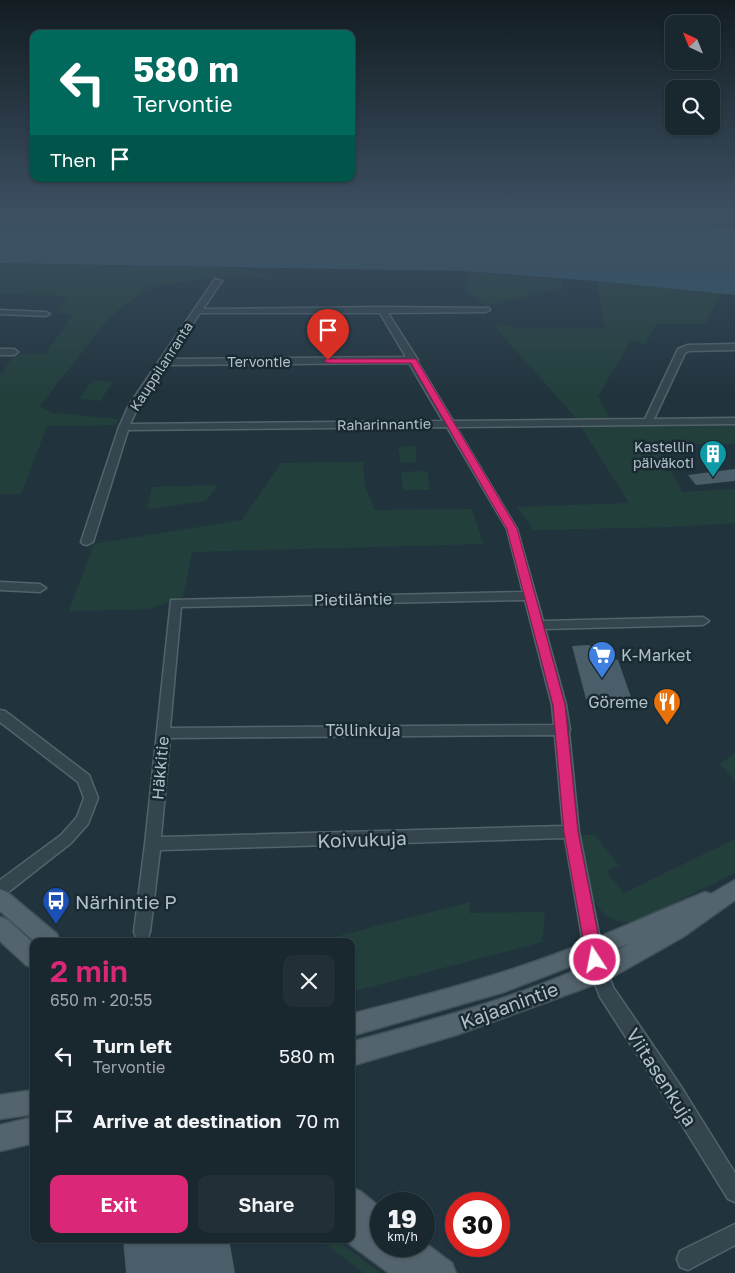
<!DOCTYPE html>
<html lang="en">
<head>
<meta charset="utf-8">
<style>
  :root { --surface:#19272e; --page:#222f36; --text:#f1f3f6; --muted:#9fa5aa; --line:#37444a; --accent:#db2777 }
  body { margin:0; font-family:"Golos Text",sans-serif; background:var(--page); color:var(--text); height:100vh; display:flex; flex-direction:column; font-size:19px; white-space:nowrap }
  * { box-sizing:border-box; margin:0 }
  p { font-size:16px; color:var(--muted) }
  .icon { flex:none; width:28px; height:28px; fill:none; stroke:currentColor; stroke-width:2; stroke-linecap:round; stroke-linejoin:round }
  .map { position:relative; flex:1; overflow:hidden }
  .panel { position:absolute; left:30px; top:938px; width:325px; height:305px; display:flex; flex-direction:column; background:var(--surface); border-radius:10px; box-shadow:0 1px 4px #0004,0 0 0 1px var(--line) }
  .panel>* { flex:none }
  .top-card { position:absolute; left:30px; top:30px; width:325px; height:152px; border-radius:10px; box-shadow:0 1px 4px #0004,0 0 0 1px var(--line); background:#00695c; color:#fff; overflow:hidden }
  .needle { width:32px; rotate:317deg }
  .buttons { position:absolute; left:665px; top:15px; display:grid; gap:10px }
  .buttons a { display:grid; place-items:center; width:55px; height:55px; border-radius:10px; background:var(--surface); box-shadow:0 1px 4px #0004,0 0 0 1px var(--line); font-size:25px }
  .speed { position:absolute; left:370px; top:1192px; display:flex; gap:10px; font-size:25px; font-weight:700; text-align:center }
  .speed>* { display:grid; place-content:center; width:65px; height:65px; border-radius:50%; background:var(--surface); box-shadow:0 1px 4px #0004,0 0 0 1px var(--line); line-height:1 }
  .speed small { font-size:12px; font-weight:400 }
  .speed .limit { border:8px solid #d22; background:#fff; color:#111 }
  .pin { position:absolute; display:grid; place-items:center; width:42px; height:42px; color:#fff; margin:-51px -21px; border-radius:50% 50% 50% 0; rotate:-45deg; box-shadow:0 0 5px #0007 }
  .pin .icon { rotate:45deg }
  .me { position:absolute; width:55px; margin:-28px; rotate:349deg; stroke-linejoin:round; filter:drop-shadow(0 0 4px #0008) }
  .turn { display:flex; align-items:center; gap:18px; height:105px; padding:0 20px; font-size:22px }
  .turn .icon { width:65px; height:65px; stroke-width:2.5 }
  .turn b { display:block; font-size:35px; line-height:42px }
  .then { display:flex; align-items:center; height:48px; padding:0 20px; background:#0003; gap:10px; font-size:19px }
  .round { display:grid; place-items:center; flex:none; width:52px; height:52px; border-radius:10px; background:var(--page) }
  .overview { display:flex; align-items:center; justify-content:space-between; height:85px; padding:0 20px }
  h1 { font-size:30px; font-weight:600; line-height:38px; color:var(--accent) }
  .primary-button { display:flex; gap:10px; margin-top:auto; padding:10px 20px }
  .primary-button a { flex:1; height:58px; border-radius:10px; background:var(--accent); color:#fff; font-size:20px; font-weight:600; line-height:58px; text-align:center }
  .primary-button a+a { background:var(--page); color:var(--text) }
  ul { padding:0; list-style:none }
  li { display:flex; align-items:center; gap:15px; height:65px; padding:0 20px }
  li div { flex:1 }
  li b { display:block; font-size:19px }
  li em { font-style:normal }
  .map>svg:first-child { display:block }
</style>
</head>
<body>
<div class="map">
<svg width="735" height="1273" viewBox="0 0 735 1273">
  <rect width="100%" height="100%" fill="#21343e"/>
  <g fill="#233f3c">
    <path d="M 0,263 L 241,268 L 272,277 L 220,277 L 150,286 L 109,318 L 40,406 L 52,413 L 118,419 L 116,425 L 47,426 L 21,494 L 0,494 L 0,374 L 15,355 L 46,353 L 73,315 L 55,313 L 67,296 L 0,294 Z"/>
    <path d="M 473,273 L 561,279 L 562,288 L 487,306 L 467,293 L 468,276 Z"/>
    <path d="M 597,281 L 721,292 L 705,324 L 657,324 L 645,344 L 631,341 L 598,396 L 610,419 L 642,417 L 646,424 L 735,423 L 735,444 L 657,444 L 682,492 L 735,489 L 735,523 L 671,527 L 534,530 L 517,507 L 629,503 L 575,417 L 494,326 L 502,324 L 516,328 L 604,328 Z"/>
    <path d="M 95,380 L 113,382 L 100,401 L 79,399 L 92,381 Z"/>
    <path d="M 416,446 L 416,462 L 401,463 L 398,447 Z"/>
    <path d="M 363,462 L 365,485 L 374,510 L 472,509 L 483,544 L 192,552 L 183,597 L 149,609 L 69,611 L 94,544 L 242,520 L 281,463 Z"/>
    <path d="M 427,471 L 430,490 L 403,490 L 401,472 Z"/>
    <path d="M 214,485 L 217,487 L 206,501 L 147,509 L 152,487 Z"/>
    <path d="M 735,753 L 735,781 L 720,764 Z"/>
    <path d="M 578,835 L 594,835 L 619,865 L 606,872 L 624,893 L 735,839 L 735,873 L 634,922 C 587,927 585,869 578,835 Z"/>
    <path d="M 470,902 L 469,913 L 545,912 L 542,942 L 351,992 L 351,941 L 319,941 Z"/>
    <path d="M 319,1239 L 335,1239 L 380,1273 L 364,1273 Z"/>
  </g>
  <path fill="#335466" d="M 0,215 L 683,215 L 709,225 L 735,228 L 735,295 L 597,281 L 462,271 L 0,263 Z"/>
  <g fill="#4a5e69">
    <path d="M 735,469 L 735,481 L 696,485 L 688,475 Z"/>
    <path d="M 588,645 L 599,648 L 600,653 L 606,653 L 608,658 L 618,660 L 631,697 L 623,700 L 606,701 L 605,699 L 586,699 L 572,646 Z"/>
    <path d="M 123,1239 L 229,1239 L 235,1273 L 126,1273 Z"/>
  </g>
  <g fill="none" stroke-linecap="round" stroke-linejoin="round">
    <defs>
      <g id="minor">
        <path d="M 215,279 L 222,281 L 203,309 L 382,307 L 489,308 L 490,310 L 486,312 L 388,313 L 418,360 L 417,361 L 453,421 L 645,419 L 678,349 L 688,345 L 735,344 L 735,350 L 689,351 L 685,353 L 654,419 L 735,418 L 735,424 L 456,427 L 517,529 L 543,621 L 703,617 L 709,621 L 703,625 L 545,629 L 566,705 L 570,730 L 569,732 L 579,832 L 604,960 L 613,987 L 680,1085 L 735,1173 L 735,1202 L 728,1199 L 666,1099 L 600,997 L 586,960 L 565,838 L 160,850 L 150,932 L 148,937 L 142,939 L 136,937 L 134,932 L 145,844 L 171,600 L 523,592 L 507,529 L 447,427 L 128,430 L 93,542 L 87,545 L 83,544 L 81,542 L 119,427 L 129,405 ZM 200,313 L 380,313 L 406,357 L 169,359 ZM 409,363 L 443,421 L 130,424 L 139,405 L 166,365 ZM 525,600 L 552,705 L 554,725 L 170,728 L 181,607 ZM 555,735 L 563,826 L 161,837 L 170,738 Z"/>
        <path d="M 0,310 L 46,312 L 50,314 L 46,316 L 0,314 Z"/>
        <path d="M 0,349 L 14,349 L 18,352 L 14,355 L 0,355 Z"/>
        <path d="M 0,582 L 40,584 L 46,588 L 40,592 L 0,590 Z"/>
        <path d="M 0,710 L 5,711 L 89,775 L 98,798 L 88,824 L 71,843 L 6,894 L 0,896 L 0,880 L 61,835 L 77,817 L 84,798 L 78,782 L 0,722 Z"/>
        <path d="M 735,1224 L 735,1245 L 688,1270 L 680,1267 L 677,1259 L 680,1251 Z"/>
      </g>
      <g id="major">
        <path d="M 735,880 L 735,900 L 683,937 L 607,980 L 456,1035 L 351,1066 L 351,1042 C 446,1016 545,991 631,943 L 504,992 L 351,1036 L 351,1014 C 423,996 495,977 564,951 C 609,934 653,913 698,895 L 705,892 L 711,894 Z"/>
        <path d="M 0,889 L 7,892 L 57,934 L 60,941 L 34,941 L 0,911 Z"/>
        <path d="M 0,917 L 8,920 L 34,944 L 34,968 L 26,965 L 0,941 Z"/>
        <path d="M 34,1090 L 34,1114 L 0,1119 L 0,1095 Z"/>
        <path d="M 34,1117 L 34,1143 L 0,1151 L 0,1125 Z"/>
        <path d="M 351,1187 L 360,1191 L 381,1208 L 381,1246 L 424,1246 L 424,1242 L 452,1263 L 456,1273 L 389,1273 L 343,1239 L 351,1239 Z"/>
      </g>
    </defs>
    <use href="#minor" stroke="#53636c" stroke-width="3"/>
    <use href="#major" stroke="#41515a" stroke-width="3"/>
    <use href="#minor" fill="#35454e" fill-rule="evenodd"/>
    <use href="#major" fill="#53646e" fill-rule="evenodd"/>
  </g>
  <linearGradient id="sky" x2="0" y2="1"><stop stop-color="#121d22"/><stop offset="0.55" stop-color="#3d5063"/><stop offset="1" stop-color="#3d5063" stop-opacity="0"/></linearGradient>
  <rect width="735" height="393" fill="url(#sky)"/>
  <path fill="#db2777" stroke="#8e194d" d="M 325,359 L 416,359 L 517,529 L 565,705 L 578,832 L 603,960 L 600,965 L 595,968 L 590,965 L 587,960 L 564,832 L 553,705 L 507,529 L 411,363 L 328,363 L 325,362 Z"/>
  <defs>
    <symbol id="building-pin" viewBox="-11 -11 22 30"><path d="M0 17L-7.5 6A9.5 9.5 0 1 1 7.5 6Z" fill="#0f9aa8" stroke="#1a2a33"/><path d="M-4-6H4V6H1V3H-1V6H-4ZM-2.5-4.3h1.7v1.8h-1.7ZM.8-4.3h1.7v1.8H.8ZM-2.5-1h1.7V.8h-1.7ZM.8-1h1.7V.8H.8Z" fill="#fff"/></symbol>
    <symbol id="supermarket-pin" viewBox="-11 -11 22 30"><path d="M0 17L-7.5 6A9.5 9.5 0 1 1 7.5 6Z" fill="#3f7fe0" stroke="#1a2a33"/><path d="M-6-5.5h2.5l.6 2H6L4.5 2H-2.5L-4.4-4H-6ZM-1.5 3.2a1.3 1.3 0 1 0 .1 0ZM3 3.2a1.3 1.3 0 1 0 .1 0Z" fill="#fff"/></symbol>
    <symbol id="restaurant-pin" viewBox="-11 -11 22 30"><path d="M0 17L-7.5 6A9.5 9.5 0 1 1 7.5 6Z" fill="#e8710a" stroke="#1a2a33"/><path d="M-5-6h1v4h1v-4h1v4h1v-4h1v5L-1.5 .5V6h-2V.5L-5-1ZM5-6V6H3V1.5H1.5Q1.5-4 5-6Z" fill="#fff"/></symbol>
    <symbol id="bus-pin" viewBox="-11 -11 22 30"><path d="M0 17L-7.5 6A9.5 9.5 0 1 1 7.5 6Z" fill="#1a4fb4" stroke="#1a2a33"/><path d="M-5-6H5V4H4V6H2V4H-2V6H-4V4H-5ZM-3.5-4V0h7V-4ZM-3.5 1.2v1.5H-2V1.2ZM2 1.2v1.5H3.5V1.2Z" fill="#fff"/></symbol>
  </defs>
  <g fill-rule="evenodd">
    <use href="#building-pin" x="697" y="438" width="32" height="43"/>
    <use href="#supermarket-pin" x="586" y="639" width="32" height="43"/>
    <use href="#restaurant-pin" x="651" y="686" width="32" height="43"/>
    <use href="#bus-pin" x="40" y="885" width="32" height="43"/>
  </g>
  <g text-anchor="middle" dominant-baseline="central" stroke-width="5" stroke-linejoin="round" paint-order="stroke">
    <g font-size="14" fill="#b1c0c9" stroke="#1a2a33">
      <text x="259" y="361">Tervontie</text>
      <text transform="translate(161 366) rotate(-57)">Kauppilanranta</text>
      <text transform="translate(384 424) rotate(-1)">Raharinnantie</text>
    </g>
    <g font-size="14" fill="#b1c0c9" stroke="#1a2a33" text-anchor="end">
      <text x="694" y="446">Kastellin<tspan x="694" dy="16">päiväkoti</tspan></text>
    </g>
    <g font-size="16" fill="#b1c0c9" stroke="#1a2a33">
      <text transform="translate(353 599) rotate(-1)">Pietiläntie</text>
      <text x="363" y="730">Töllinkuja</text>
      <text transform="translate(160 768) rotate(-85)">Häkkitie</text>
    </g>
    <g font-size="16" fill="#b1c0c9" stroke="#1a2a33" text-anchor="start">
      <text x="621" y="655">K-Market</text>
      <text x="648" y="702" text-anchor="end">Göreme</text>
    </g>
    <g font-size="19" fill="#b1c0c9" stroke="#1a2a33">
      <text transform="translate(362 839) rotate(-2)">Koivukuja</text>
      <text transform="translate(509 1005) rotate(-20)">Kajaanintie</text>
      <text transform="translate(662 1077) rotate(57)">Viitasenkuja</text>
    </g>
    <g font-size="19" fill="#b1c0c9" stroke="#1a2a33" text-anchor="start">
      <text x="75" y="901">Närhintie P</text>
    </g>
  </g>
</svg>
<div class="buttons">
<a><svg class="needle" viewBox="-14 -14 28 28"><path d="M0-13l5 13h-10z" fill="#e53935"/><path d="M0 13l5-13h-10z" fill="#9fa5aa"/></svg></a>
<a><svg class="icon" aria-label="search" viewBox="0 0 24 24"><circle cx="10" cy="10" r="6"/><path d="M15 15l6 6"/></svg></a>
</div>
<div class="speed"><div>19<small>km/h</small></div><div class="limit">30</div></div>
<div class="pin" style="left:328px;top:360px;background:#d93025"><svg class="icon" aria-label="arrive" viewBox="0 0 24 24"><path d="M6 21V4h12l-3 4 3 4H6"/></svg></div>
<svg class="me" style="left:595px;top:960px" viewBox="-20 -20 40 40"><circle r="17" fill="#db2777" stroke="#fff" stroke-width="3"/><path d="M0-11L8 9 0 5-8 9z" fill="#fff"/></svg>
<div class="top-card">
<div class="turn"><svg class="icon" aria-label="left" viewBox="0 0 24 24"><path d="M17 20v-9H6M10 6l-5 5 5 5"/></svg><div><b>580 m</b>Tervontie</div></div>
<div class="then">Then<svg class="icon" aria-label="arrive" viewBox="0 0 24 24"><path d="M6 21V4h12l-3 4 3 4H6"/></svg></div>
</div>
<section class="panel">
<div class="overview"><div><h1>2 min</h1><p>650 m · 20:55</p></div><a class="round"><svg class="icon" aria-label="close" viewBox="0 0 24 24"><path d="M6 6l12 12M18 6L6 18"/></svg></a></div>
<ul>
<li><svg class="icon" aria-label="left" viewBox="0 0 24 24"><path d="M17 20v-9H6M10 6l-5 5 5 5"/></svg><div><b>Turn left</b><p>Tervontie</p></div><em>580 m</em></li>
<li><svg class="icon" aria-label="arrive" viewBox="0 0 24 24"><path d="M6 21V4h12l-3 4 3 4H6"/></svg><div><b>Arrive at destination</b></div><em>70 m</em></li>
</ul>
<div class="primary-button"><a>Exit</a><a>Share</a></div>
</section>
</div>
</body>
</html>
